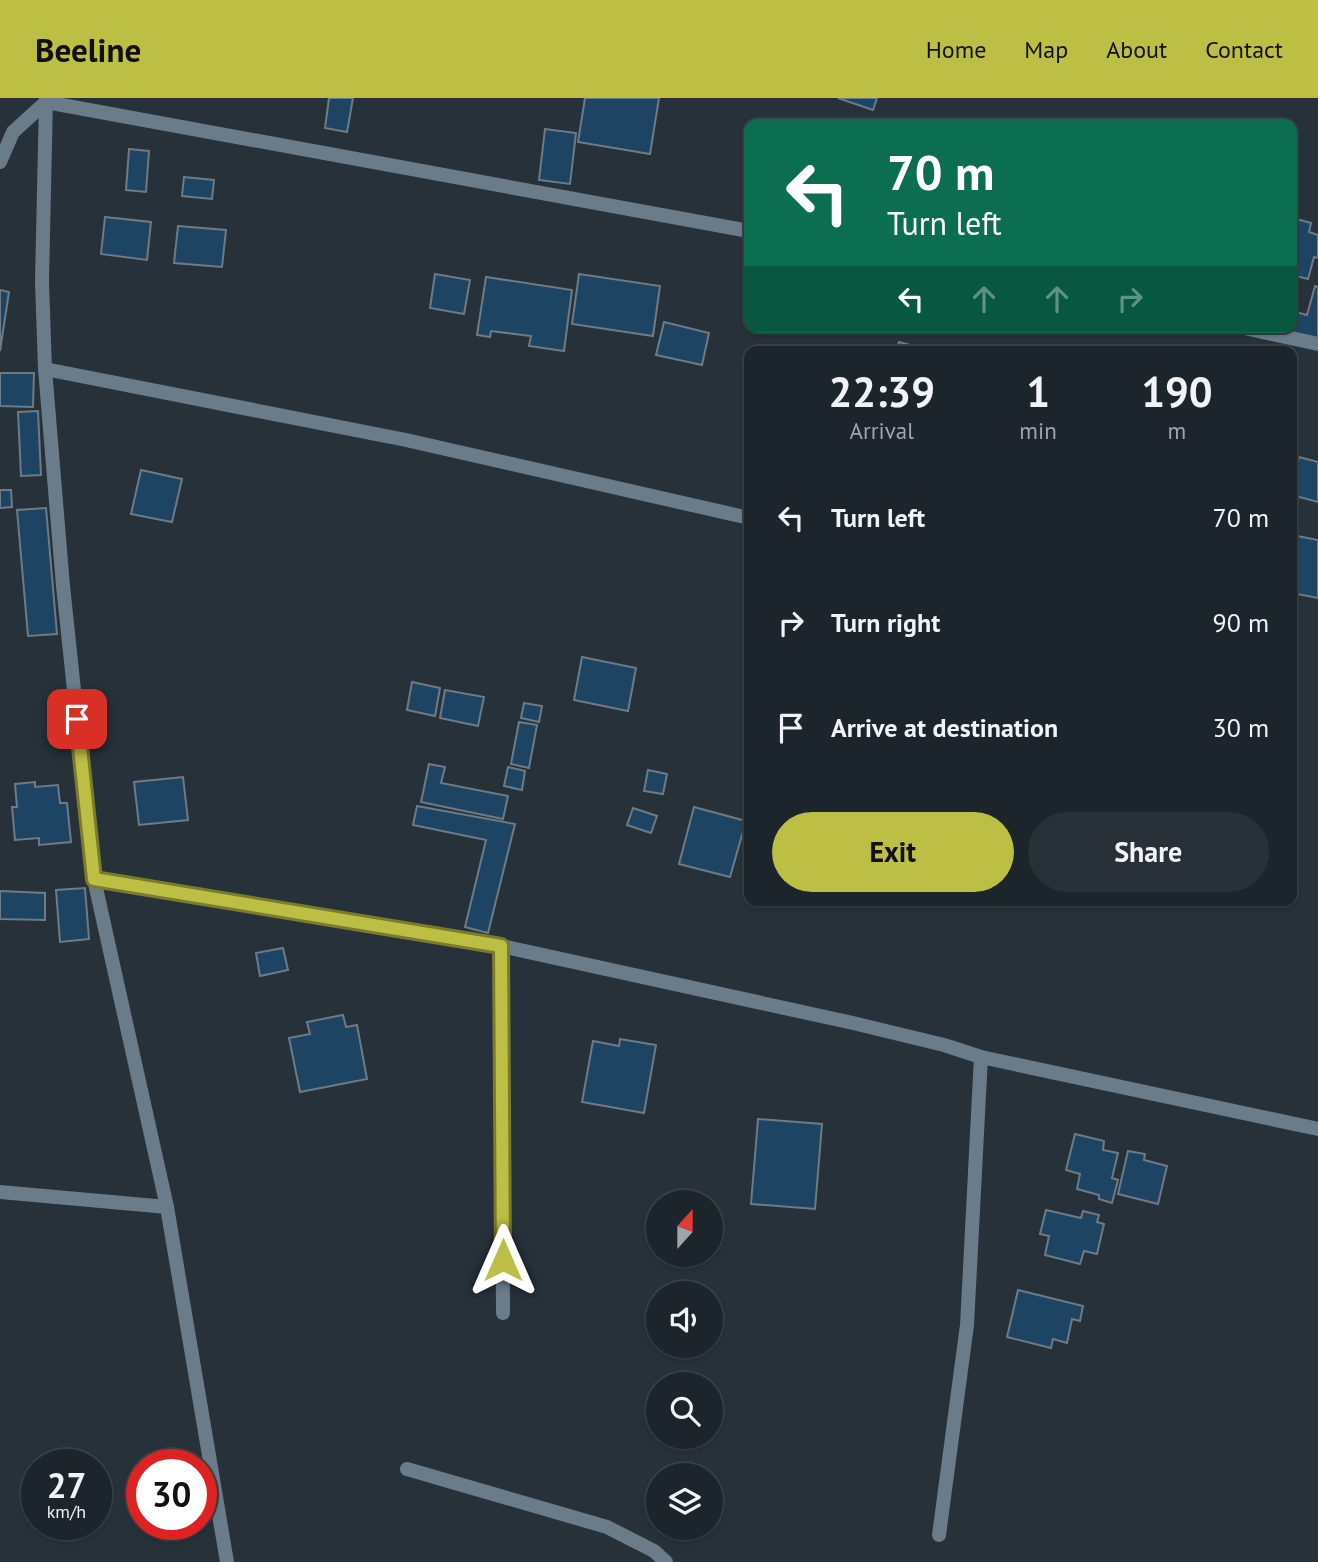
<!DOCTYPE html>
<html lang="en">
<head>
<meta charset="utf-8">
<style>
  :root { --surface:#1c252c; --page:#293138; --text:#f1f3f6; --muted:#a0a5a9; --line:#3a4248; --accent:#bcbf43 }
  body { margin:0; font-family:"PT Sans",sans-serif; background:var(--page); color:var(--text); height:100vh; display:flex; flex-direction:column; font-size:26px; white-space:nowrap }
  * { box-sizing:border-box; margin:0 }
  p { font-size:23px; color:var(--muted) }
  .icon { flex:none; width:38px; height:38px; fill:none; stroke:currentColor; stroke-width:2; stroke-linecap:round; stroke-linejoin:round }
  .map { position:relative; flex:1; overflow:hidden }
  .drawer { position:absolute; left:744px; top:248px; width:553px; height:560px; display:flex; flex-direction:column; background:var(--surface); border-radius:14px; box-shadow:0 2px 5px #0004,0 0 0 2px var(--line) }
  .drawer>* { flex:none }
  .banner { position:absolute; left:744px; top:21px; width:553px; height:214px; border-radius:14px; box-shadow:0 2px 5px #0004,0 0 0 2px var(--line); background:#0b6e4f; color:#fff; overflow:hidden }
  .needle { width:46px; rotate:21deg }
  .buttons { position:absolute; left:646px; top:1092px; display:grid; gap:14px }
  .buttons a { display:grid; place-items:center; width:77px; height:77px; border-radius:50%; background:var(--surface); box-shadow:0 2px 5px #0004,0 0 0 2px var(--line); font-size:35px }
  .speed { position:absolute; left:21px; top:1351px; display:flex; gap:14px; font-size:35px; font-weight:700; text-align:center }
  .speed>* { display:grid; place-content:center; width:91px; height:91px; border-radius:50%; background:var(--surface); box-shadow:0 2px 5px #0004,0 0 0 2px var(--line); line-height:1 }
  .speed small { font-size:18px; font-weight:400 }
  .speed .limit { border:10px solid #d22; background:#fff; color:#111 }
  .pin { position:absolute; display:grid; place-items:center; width:60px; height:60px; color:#fff; margin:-30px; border-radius:14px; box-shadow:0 4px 10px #0006 }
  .me { position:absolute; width:77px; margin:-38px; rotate:0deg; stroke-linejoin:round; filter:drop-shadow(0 0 5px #0008) }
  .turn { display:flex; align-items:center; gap:24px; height:147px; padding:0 28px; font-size:32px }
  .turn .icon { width:91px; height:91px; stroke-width:2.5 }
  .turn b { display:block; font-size:49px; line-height:60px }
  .lanes { display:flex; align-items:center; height:66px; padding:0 28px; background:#0003; justify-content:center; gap:35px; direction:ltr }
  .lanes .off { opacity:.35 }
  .eta { display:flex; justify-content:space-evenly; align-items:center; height:119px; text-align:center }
  .eta b { font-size:42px; font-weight:600; line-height:49px }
  .button { display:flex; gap:14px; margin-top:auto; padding:14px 28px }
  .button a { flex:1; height:80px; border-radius:42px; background:var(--accent); color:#111; font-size:28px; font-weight:600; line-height:80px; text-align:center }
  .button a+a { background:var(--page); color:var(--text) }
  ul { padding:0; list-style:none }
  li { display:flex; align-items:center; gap:21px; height:105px; padding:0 28px }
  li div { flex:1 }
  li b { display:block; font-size:26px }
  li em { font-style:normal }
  header { display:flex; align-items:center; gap:42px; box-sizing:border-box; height:98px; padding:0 35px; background:var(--accent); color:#111 }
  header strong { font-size:33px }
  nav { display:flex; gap:38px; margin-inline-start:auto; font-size:24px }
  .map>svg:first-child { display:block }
</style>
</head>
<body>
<header>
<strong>Beeline</strong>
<nav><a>Home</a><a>Map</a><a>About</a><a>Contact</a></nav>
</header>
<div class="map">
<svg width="1318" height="1464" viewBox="0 0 1318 1464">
  <rect width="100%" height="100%" fill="#26313a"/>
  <g fill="#1d4563" stroke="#6e7a85" stroke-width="2">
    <path d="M 329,0 L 353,0 L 347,34 L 325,30 Z"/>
    <path d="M 585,0 L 659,0 L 650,56 L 578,44 Z"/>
    <path d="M 838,0 L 877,0 L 873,12 Z"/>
    <path d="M 545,31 L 576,35 L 570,86 L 539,82 Z"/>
    <path d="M 129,51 L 149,53 L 146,94 L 126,92 Z"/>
    <path d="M 184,79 L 214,82 L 212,101 L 182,98 Z"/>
    <path d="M 105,119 L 151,124 L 147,162 L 101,156 Z"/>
    <path d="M 1293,120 L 1311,125 L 1309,134 L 1318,137 L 1318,160 L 1314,159 L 1308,181 L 1292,177 Z"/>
    <path d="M 178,128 L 226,132 L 222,169 L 174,165 Z"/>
    <path d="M 435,176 L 470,182 L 464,216 L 430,210 Z"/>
    <path d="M 579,176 L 660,188 L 653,238 L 572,226 Z"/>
    <path d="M 486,179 L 572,192 L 564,253 L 529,248 L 531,238 L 491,233 L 490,239 L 477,237 Z"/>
    <path d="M 1315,188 L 1318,189 L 1318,243 L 1279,232 L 1280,229 L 1292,229 L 1292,213 L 1307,217 Z"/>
    <path d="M 0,192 L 9,194 L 0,253 Z"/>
    <path d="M 664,224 L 709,235 L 702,267 L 656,257 Z"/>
    <path d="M 833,229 L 883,229 L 883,233 Z"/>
    <path d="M 899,244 L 921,250 L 920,254 L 896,254 Z"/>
    <path d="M 1093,249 L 1113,254 L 1092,254 Z"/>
    <path d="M 0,275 L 34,275 L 33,309 L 0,308 Z"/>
    <path d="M 38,313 L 41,377 L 21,378 L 18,314 Z"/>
    <path d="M 1299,359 L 1318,364 L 1318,404 L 1292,397 Z"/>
    <path d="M 141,372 L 182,381 L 172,424 L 131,416 Z"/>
    <path d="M 0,392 L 11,392 L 12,409 L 0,410 Z"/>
    <path d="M 46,410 L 57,536 L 28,538 L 17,412 Z"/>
    <path d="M 1292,437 L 1318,442 L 1318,500 L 1292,495 Z"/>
    <path d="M 582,559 L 636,570 L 628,613 L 574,602 Z"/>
    <path d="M 412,584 L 440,590 L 435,618 L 407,612 Z"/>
    <path d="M 445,592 L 484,599 L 478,628 L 440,620 Z"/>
    <path d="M 524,605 L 542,608 L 539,624 L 521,620 Z"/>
    <path d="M 519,624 L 537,627 L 529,670 L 511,666 Z"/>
    <path d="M 429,666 L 445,669 L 441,685 L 508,698 L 503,721 L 421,704 Z"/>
    <path d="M 508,669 L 525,673 L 522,692 L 504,688 Z"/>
    <path d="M 648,672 L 667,676 L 663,696 L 644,693 Z"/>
    <path d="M 183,679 L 188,722 L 139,727 L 134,684 Z"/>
    <path d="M 35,684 L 35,689 L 58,687 L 60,705 L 67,705 L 71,744 L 39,747 L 39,740 L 15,742 L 12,709 L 17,709 L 15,686 Z"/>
    <path d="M 417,708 L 515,726 L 488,835 L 465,829 L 486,742 L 413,727 Z"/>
    <path d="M 694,709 L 746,723 L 730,779 L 679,766 Z"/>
    <path d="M 633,710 L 657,718 L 651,735 L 627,727 Z"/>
    <path d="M 85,790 L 89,841 L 60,844 L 56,792 Z"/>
    <path d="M 0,793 L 45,795 L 45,822 L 0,821 Z"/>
    <path d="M 283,850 L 288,872 L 260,878 L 256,855 Z"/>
    <path d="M 343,917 L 346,929 L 357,927 L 367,981 L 300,994 L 289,940 L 310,936 L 307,924 Z"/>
    <path d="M 620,941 L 656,947 L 644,1015 L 582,1004 L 593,943 L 619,948 Z"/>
    <path d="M 758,1021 L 822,1026 L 815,1111 L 751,1106 Z"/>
    <path d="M 1075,1036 L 1104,1043 L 1103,1052 L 1118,1055 L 1112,1080 L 1118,1082 L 1112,1105 L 1099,1101 L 1099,1097 L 1077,1091 L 1080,1076 L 1066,1072 Z"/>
    <path d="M 1128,1053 L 1145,1056 L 1144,1062 L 1167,1068 L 1158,1106 L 1118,1096 Z"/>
    <path d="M 1046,1112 L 1081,1120 L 1083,1113 L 1099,1117 L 1097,1124 L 1104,1126 L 1097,1156 L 1084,1153 L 1080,1166 L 1045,1157 L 1049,1138 L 1040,1136 Z"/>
    <path d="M 1018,1192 L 1083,1208 L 1080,1223 L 1072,1221 L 1067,1245 L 1053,1241 L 1051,1250 L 1007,1239 Z"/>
  </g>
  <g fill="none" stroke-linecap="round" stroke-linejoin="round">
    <g stroke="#6a7b8a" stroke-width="14">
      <path d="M 46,0 L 42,184 L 45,271 L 63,488 L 94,781 L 167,1109 L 227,1464"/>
      <path d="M 0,64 L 13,34 L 46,4 L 749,133"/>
      <path d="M 1240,229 L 1318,246"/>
      <path d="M 45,271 L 406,342 L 749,420"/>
      <path d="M 94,781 L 501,848 L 853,925 L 944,947 L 981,959 L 967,1227 L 939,1437"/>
      <path d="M 501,848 L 503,1215"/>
      <path d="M 981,959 L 1318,1031"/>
      <path d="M 0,1094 L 167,1109"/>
      <path d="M 407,1371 L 607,1429 L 654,1453 L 666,1464"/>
    </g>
  </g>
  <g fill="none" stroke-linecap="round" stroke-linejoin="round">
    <defs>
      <path id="route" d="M 77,621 L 94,781 L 501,848 L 503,1162"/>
    </defs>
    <use href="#route" stroke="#7a7c2c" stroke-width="18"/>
    <use href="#route" stroke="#bcbf43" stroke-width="12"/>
  </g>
</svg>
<div class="buttons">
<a><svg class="needle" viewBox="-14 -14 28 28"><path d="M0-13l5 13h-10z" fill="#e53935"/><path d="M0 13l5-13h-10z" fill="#a0a5a9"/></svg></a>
<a><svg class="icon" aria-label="sound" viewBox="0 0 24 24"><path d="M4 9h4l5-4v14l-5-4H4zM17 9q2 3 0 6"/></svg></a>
<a><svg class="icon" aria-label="search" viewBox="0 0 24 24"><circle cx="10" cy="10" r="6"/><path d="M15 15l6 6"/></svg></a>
<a><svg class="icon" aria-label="layers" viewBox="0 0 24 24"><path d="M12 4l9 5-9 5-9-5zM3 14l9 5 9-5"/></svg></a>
</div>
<div class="speed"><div>27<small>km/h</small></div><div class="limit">30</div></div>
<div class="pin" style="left:77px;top:621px;background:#d93025"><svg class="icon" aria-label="arrive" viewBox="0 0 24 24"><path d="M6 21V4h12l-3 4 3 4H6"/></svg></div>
<svg class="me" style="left:503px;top:1162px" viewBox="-20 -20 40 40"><path d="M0-17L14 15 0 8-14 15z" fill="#bcbf43" stroke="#fff" stroke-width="4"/></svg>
<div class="banner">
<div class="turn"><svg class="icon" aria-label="left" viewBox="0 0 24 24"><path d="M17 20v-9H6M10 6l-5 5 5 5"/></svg><div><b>70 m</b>Turn left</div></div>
<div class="lanes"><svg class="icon" aria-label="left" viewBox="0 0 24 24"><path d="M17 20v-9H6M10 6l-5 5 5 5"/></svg><svg class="icon off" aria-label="ahead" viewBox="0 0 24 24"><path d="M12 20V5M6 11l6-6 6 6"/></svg><svg class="icon off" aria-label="ahead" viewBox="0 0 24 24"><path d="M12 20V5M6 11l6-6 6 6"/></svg><svg class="icon off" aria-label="right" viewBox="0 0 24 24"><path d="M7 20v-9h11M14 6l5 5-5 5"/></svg></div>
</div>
<section class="drawer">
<div class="eta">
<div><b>22:39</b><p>Arrival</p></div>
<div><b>1</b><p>min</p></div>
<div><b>190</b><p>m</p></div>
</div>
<ul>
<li><svg class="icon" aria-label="left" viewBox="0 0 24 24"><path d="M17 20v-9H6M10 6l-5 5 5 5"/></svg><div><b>Turn left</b></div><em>70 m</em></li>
<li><svg class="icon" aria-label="right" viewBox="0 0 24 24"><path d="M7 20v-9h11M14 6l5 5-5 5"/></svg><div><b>Turn right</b></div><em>90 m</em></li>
<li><svg class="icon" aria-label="arrive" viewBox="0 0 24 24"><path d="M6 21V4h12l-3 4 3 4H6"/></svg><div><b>Arrive at destination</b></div><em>30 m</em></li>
</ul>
<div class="button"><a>Exit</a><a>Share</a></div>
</section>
</div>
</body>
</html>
